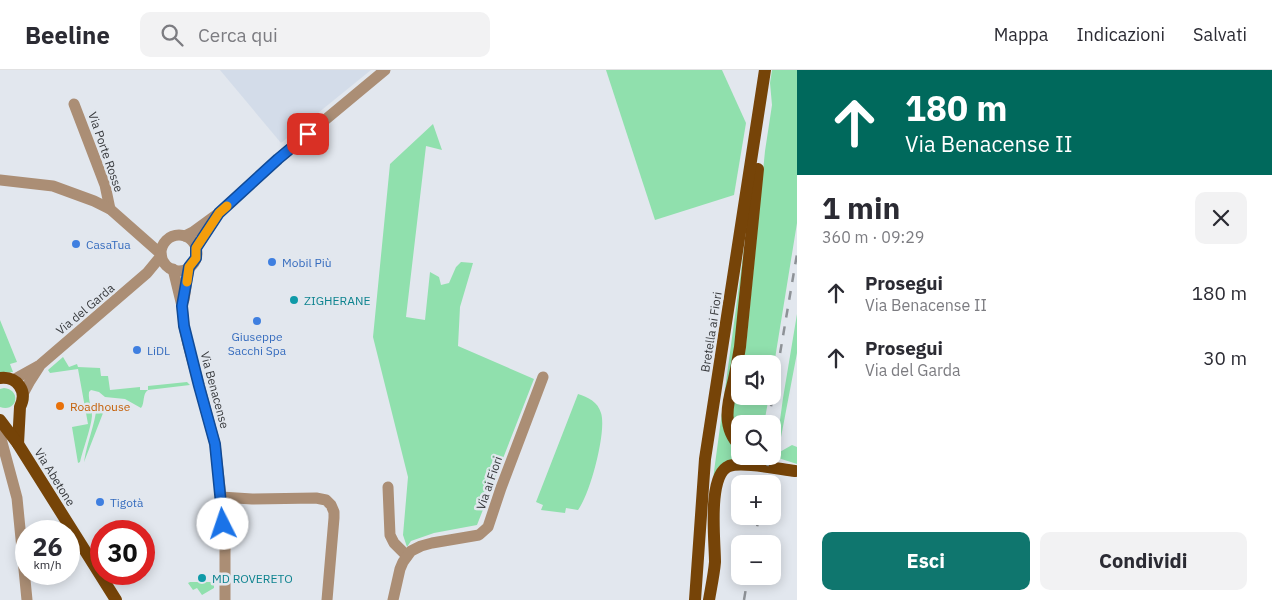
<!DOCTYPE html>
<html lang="it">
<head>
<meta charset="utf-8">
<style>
  :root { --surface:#fff; --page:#f2f2f3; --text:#2b2b33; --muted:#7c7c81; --line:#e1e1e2; --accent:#0f766e }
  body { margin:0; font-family:"IBM Plex Sans",sans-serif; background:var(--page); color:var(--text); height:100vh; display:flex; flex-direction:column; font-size:19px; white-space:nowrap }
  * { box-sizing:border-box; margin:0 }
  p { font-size:16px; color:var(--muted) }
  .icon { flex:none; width:28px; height:28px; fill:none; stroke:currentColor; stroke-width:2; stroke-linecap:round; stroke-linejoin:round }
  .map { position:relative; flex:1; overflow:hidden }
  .side { display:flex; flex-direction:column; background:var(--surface); width:475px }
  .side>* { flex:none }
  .banner { background:#00695c; color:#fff; overflow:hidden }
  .fabs { position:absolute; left:731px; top:285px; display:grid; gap:10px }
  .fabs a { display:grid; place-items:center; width:50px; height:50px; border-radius:10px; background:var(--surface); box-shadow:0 2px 12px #0003; font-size:25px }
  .speed { position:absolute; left:15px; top:450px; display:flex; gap:10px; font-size:25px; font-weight:700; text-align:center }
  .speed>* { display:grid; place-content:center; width:65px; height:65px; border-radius:50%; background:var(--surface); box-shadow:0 2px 12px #0003; line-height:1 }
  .speed small { font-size:12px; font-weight:400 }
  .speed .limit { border:8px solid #d22; background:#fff; color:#111 }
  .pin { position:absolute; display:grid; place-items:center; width:42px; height:42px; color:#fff; margin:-21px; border-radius:10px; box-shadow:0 2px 8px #0006 }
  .me { position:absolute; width:55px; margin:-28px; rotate:356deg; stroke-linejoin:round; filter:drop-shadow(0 0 4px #0008) }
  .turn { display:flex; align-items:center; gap:18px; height:105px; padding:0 25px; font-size:22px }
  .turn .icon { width:65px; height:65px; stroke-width:2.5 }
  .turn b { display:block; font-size:35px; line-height:42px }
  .round { display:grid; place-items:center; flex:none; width:52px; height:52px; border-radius:10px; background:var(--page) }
  .head { display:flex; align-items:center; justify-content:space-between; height:85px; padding:0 25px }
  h1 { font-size:30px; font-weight:800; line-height:38px }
  .action { display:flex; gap:10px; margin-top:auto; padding:10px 25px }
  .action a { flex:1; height:58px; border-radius:10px; background:var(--accent); color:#fff; font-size:20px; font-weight:800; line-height:58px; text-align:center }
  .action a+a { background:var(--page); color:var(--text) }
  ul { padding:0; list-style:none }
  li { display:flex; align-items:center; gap:15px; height:65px; padding:0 25px }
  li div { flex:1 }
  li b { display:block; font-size:19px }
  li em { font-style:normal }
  header { display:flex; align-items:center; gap:30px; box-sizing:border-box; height:70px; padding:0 25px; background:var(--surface); border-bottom:1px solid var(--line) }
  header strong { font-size:24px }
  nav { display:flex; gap:28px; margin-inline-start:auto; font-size:18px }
  .search { width:350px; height:45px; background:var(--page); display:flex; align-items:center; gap:12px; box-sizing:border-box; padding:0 18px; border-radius:10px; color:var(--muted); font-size:19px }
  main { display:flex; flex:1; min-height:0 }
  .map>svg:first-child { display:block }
</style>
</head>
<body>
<header>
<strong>Beeline</strong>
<div class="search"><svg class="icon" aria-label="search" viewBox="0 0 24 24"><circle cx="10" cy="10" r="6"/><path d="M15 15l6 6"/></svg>Cerca qui</div>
<nav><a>Mappa</a><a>Indicazioni</a><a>Salvati</a></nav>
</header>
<main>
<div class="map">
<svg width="797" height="530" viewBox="0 0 797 530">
  <rect width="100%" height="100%" fill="#e2e7ee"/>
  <path fill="#d3dce9" d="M 220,0 L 371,0 L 281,73 Z"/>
  <g fill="#90e0ad">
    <path d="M 606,0 L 722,0 L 746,53 L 734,125 L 655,150 Z"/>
    <path d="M 772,0 L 797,0 L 797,153 L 773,301 L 772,294 L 743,294 L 746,276 L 765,81 L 772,35 L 770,13 Z"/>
    <path d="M 433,54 L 442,80 L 426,76 L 406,247 L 425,250 L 430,202 L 439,207 L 441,215 L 449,213 L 456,197 L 461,192 L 473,193 L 460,237 L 458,276 L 534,309 L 477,455 L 434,463 L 411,471 L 407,477 L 403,465 L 408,407 L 373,267 L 390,94 Z"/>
    <path d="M 745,171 L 733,298 L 733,377 L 740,384 L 740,386 L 743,386 L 750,391 L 723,393 L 717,399 L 713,409 Z"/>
    <path d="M 797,244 L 797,283 L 778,383 L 792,375 L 797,377 L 797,394 L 775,387 L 783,328 Z"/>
    <path d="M 0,250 L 17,292 L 10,294 L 13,302 L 0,303 Z"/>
    <path d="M 63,287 L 69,297 L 77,294 L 78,297 L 100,298 L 101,306 L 108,306 L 110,320 L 140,317 L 140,320 L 148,320 L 148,316 L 187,312 L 190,315 L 148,320 C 142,324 145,333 141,338 L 125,329 L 105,327 L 99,322 L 91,320 L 89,322 C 88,331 92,337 92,346 C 91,358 83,379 80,392 L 78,393 L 72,357 L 88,354 L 78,299 L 50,303 L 48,300 Z"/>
    <path d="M 740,309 L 740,326 L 769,326 L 764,354 L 740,354 L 740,368 L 733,355 L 733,333 Z"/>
    <path d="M 4,318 C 22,320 17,343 0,337 L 0,319 Z"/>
    <path d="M 578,324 C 588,327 598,332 601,343 C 607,361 590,425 578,440 L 566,438 L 565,443 L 541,440 L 543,435 L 536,432 Z"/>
    <path d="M 97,335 L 105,338 L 84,392 C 87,372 95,355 97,335 Z"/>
    <path d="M 190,512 L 214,512 L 214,518 L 202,525 L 197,518 L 193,520 L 188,513 Z"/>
  </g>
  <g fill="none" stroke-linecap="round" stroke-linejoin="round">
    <g stroke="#ab8e75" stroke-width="11">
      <path d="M 74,34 L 105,115 L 110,139"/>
      <path d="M 0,110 L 53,116 L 94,131 L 110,139 L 161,184"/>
      <circle cx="179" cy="183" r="18"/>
      <path d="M 185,166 L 193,162 L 219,143 L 278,89 L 385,0"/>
      <path d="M 196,178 L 215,149"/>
      <path d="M 173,199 L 182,236 L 184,256 L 188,274 L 215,374 L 222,435 L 225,472 L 225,530"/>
      <path d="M 184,230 L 189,197"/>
      <path d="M 13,310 L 40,295 L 147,203 L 161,186"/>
      <path d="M 23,324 L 30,311 L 39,297"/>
      <path d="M 0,365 L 17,428 L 27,530"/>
      <path d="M 388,417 L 390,465 L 394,473 L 407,486"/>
      <path d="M 221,427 L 252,429 L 316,428 L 326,430 L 331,435 L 334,442 L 334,448 L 327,530"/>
      <path d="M 393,530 L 400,499 L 403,492 L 411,481 L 421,476 L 432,473 L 479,465 L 488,457 L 501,418 L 543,307"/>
    </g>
    <g stroke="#764408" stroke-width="12">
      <path d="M 0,308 C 17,306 28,321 20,337 L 18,374"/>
      <path d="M 0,350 L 18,374 L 116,530"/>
      <path d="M 740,376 C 722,358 727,335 733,313 C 736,301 738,289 740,277 L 758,99"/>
      <path d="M 695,530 L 705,389 L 765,0"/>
      <path d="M 709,530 C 711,518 714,504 715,492 C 715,471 707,405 729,396 C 743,391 779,399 795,401"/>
    </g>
    <g stroke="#8e9297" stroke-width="2.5" stroke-dasharray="9 9" stroke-linecap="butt">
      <path d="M 768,354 L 797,184"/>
      <path d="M 765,414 L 769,386"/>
      <path d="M 754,474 L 759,446"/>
      <path d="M 744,530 L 748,506"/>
    </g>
  </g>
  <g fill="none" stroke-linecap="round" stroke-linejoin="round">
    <defs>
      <path id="route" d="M 223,454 L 215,374 L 199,316 L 184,256 L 182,236 L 189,197 L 196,188 L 196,178 L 219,143 L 278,89 L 308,64"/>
    </defs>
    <use href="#route" stroke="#114b97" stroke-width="12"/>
    <use href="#route" stroke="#1a73e8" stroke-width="9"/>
    <path stroke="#f59e0b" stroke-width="9" d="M 187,212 L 189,197 L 196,188 L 196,178 L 219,143 L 227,136"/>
  </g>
  <g fill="#3f7fe0" stroke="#e2e7ee" stroke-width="2">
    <circle cx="76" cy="174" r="5"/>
    <circle cx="272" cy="192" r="5"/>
    <circle cx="257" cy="251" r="5"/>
    <circle cx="137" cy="280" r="5"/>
    <circle cx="100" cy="432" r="5"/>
  </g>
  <g fill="#0f9aa8" stroke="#e2e7ee" stroke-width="2">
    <circle cx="294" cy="230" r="5"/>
    <circle cx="202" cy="508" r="5"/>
  </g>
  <circle fill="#e8710a" stroke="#e2e7ee" stroke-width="2" cx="60" cy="336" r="5"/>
  <g text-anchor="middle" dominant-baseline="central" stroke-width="5" stroke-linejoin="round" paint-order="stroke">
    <g font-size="12" fill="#37393c" stroke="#e2e7ee">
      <text transform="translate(106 82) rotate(71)">Via Porte Rosse</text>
      <text transform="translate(85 239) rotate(-40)">Via del Garda</text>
      <text transform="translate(711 262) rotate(-81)">Bretella ai Fiori</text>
      <text transform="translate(215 320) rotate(75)">Via Benacense</text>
      <text transform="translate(55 407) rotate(58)">Via Abetone</text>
      <text transform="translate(489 413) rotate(-71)">Via ai Fiori</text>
    </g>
    <g font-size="12" fill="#366cbe" stroke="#e2e7ee" text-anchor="start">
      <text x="86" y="174">CasaTua</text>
      <text x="282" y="192">Mobil Più</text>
      <text x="257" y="266" text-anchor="middle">Giuseppe<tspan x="257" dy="14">Sacchi Spa</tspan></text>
      <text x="147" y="280">LiDL</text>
      <text x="110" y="432">Tigotà</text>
    </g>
    <g font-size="12" fill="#0d838f" stroke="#e2e7ee" text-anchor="start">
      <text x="304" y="230">ZIGHERANE</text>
      <text x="212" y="508">MD ROVERETO</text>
    </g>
    <g font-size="12" fill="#c56008" stroke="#e2e7ee" text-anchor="start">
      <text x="70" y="336">Roadhouse</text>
    </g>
  </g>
</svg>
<div class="fabs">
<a><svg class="icon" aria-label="sound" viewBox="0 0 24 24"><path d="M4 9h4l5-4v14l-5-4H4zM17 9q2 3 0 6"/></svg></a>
<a><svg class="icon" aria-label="search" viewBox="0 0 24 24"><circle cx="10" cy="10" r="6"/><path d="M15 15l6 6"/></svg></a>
<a>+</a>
<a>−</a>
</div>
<div class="speed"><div>26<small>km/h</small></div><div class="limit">30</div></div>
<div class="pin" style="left:308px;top:64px;background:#d93025"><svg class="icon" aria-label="arrive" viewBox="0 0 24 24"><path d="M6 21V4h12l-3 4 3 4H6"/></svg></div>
<svg class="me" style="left:223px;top:454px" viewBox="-20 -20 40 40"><circle r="19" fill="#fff"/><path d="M0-13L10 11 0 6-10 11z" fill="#1a73e8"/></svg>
</div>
<section class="side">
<div class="banner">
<div class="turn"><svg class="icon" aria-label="ahead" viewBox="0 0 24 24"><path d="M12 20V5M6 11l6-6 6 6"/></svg><div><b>180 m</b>Via Benacense II</div></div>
</div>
<div class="head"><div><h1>1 min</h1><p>360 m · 09:29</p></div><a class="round"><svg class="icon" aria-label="close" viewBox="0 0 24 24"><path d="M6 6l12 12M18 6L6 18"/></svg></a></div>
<ul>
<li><svg class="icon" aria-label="ahead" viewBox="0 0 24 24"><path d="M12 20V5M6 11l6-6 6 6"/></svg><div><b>Prosegui</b><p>Via Benacense II</p></div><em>180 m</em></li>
<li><svg class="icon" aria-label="ahead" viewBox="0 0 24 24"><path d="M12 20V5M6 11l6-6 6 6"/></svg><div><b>Prosegui</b><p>Via del Garda</p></div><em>30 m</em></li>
</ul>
<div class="action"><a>Esci</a><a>Condividi</a></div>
</section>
</main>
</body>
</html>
